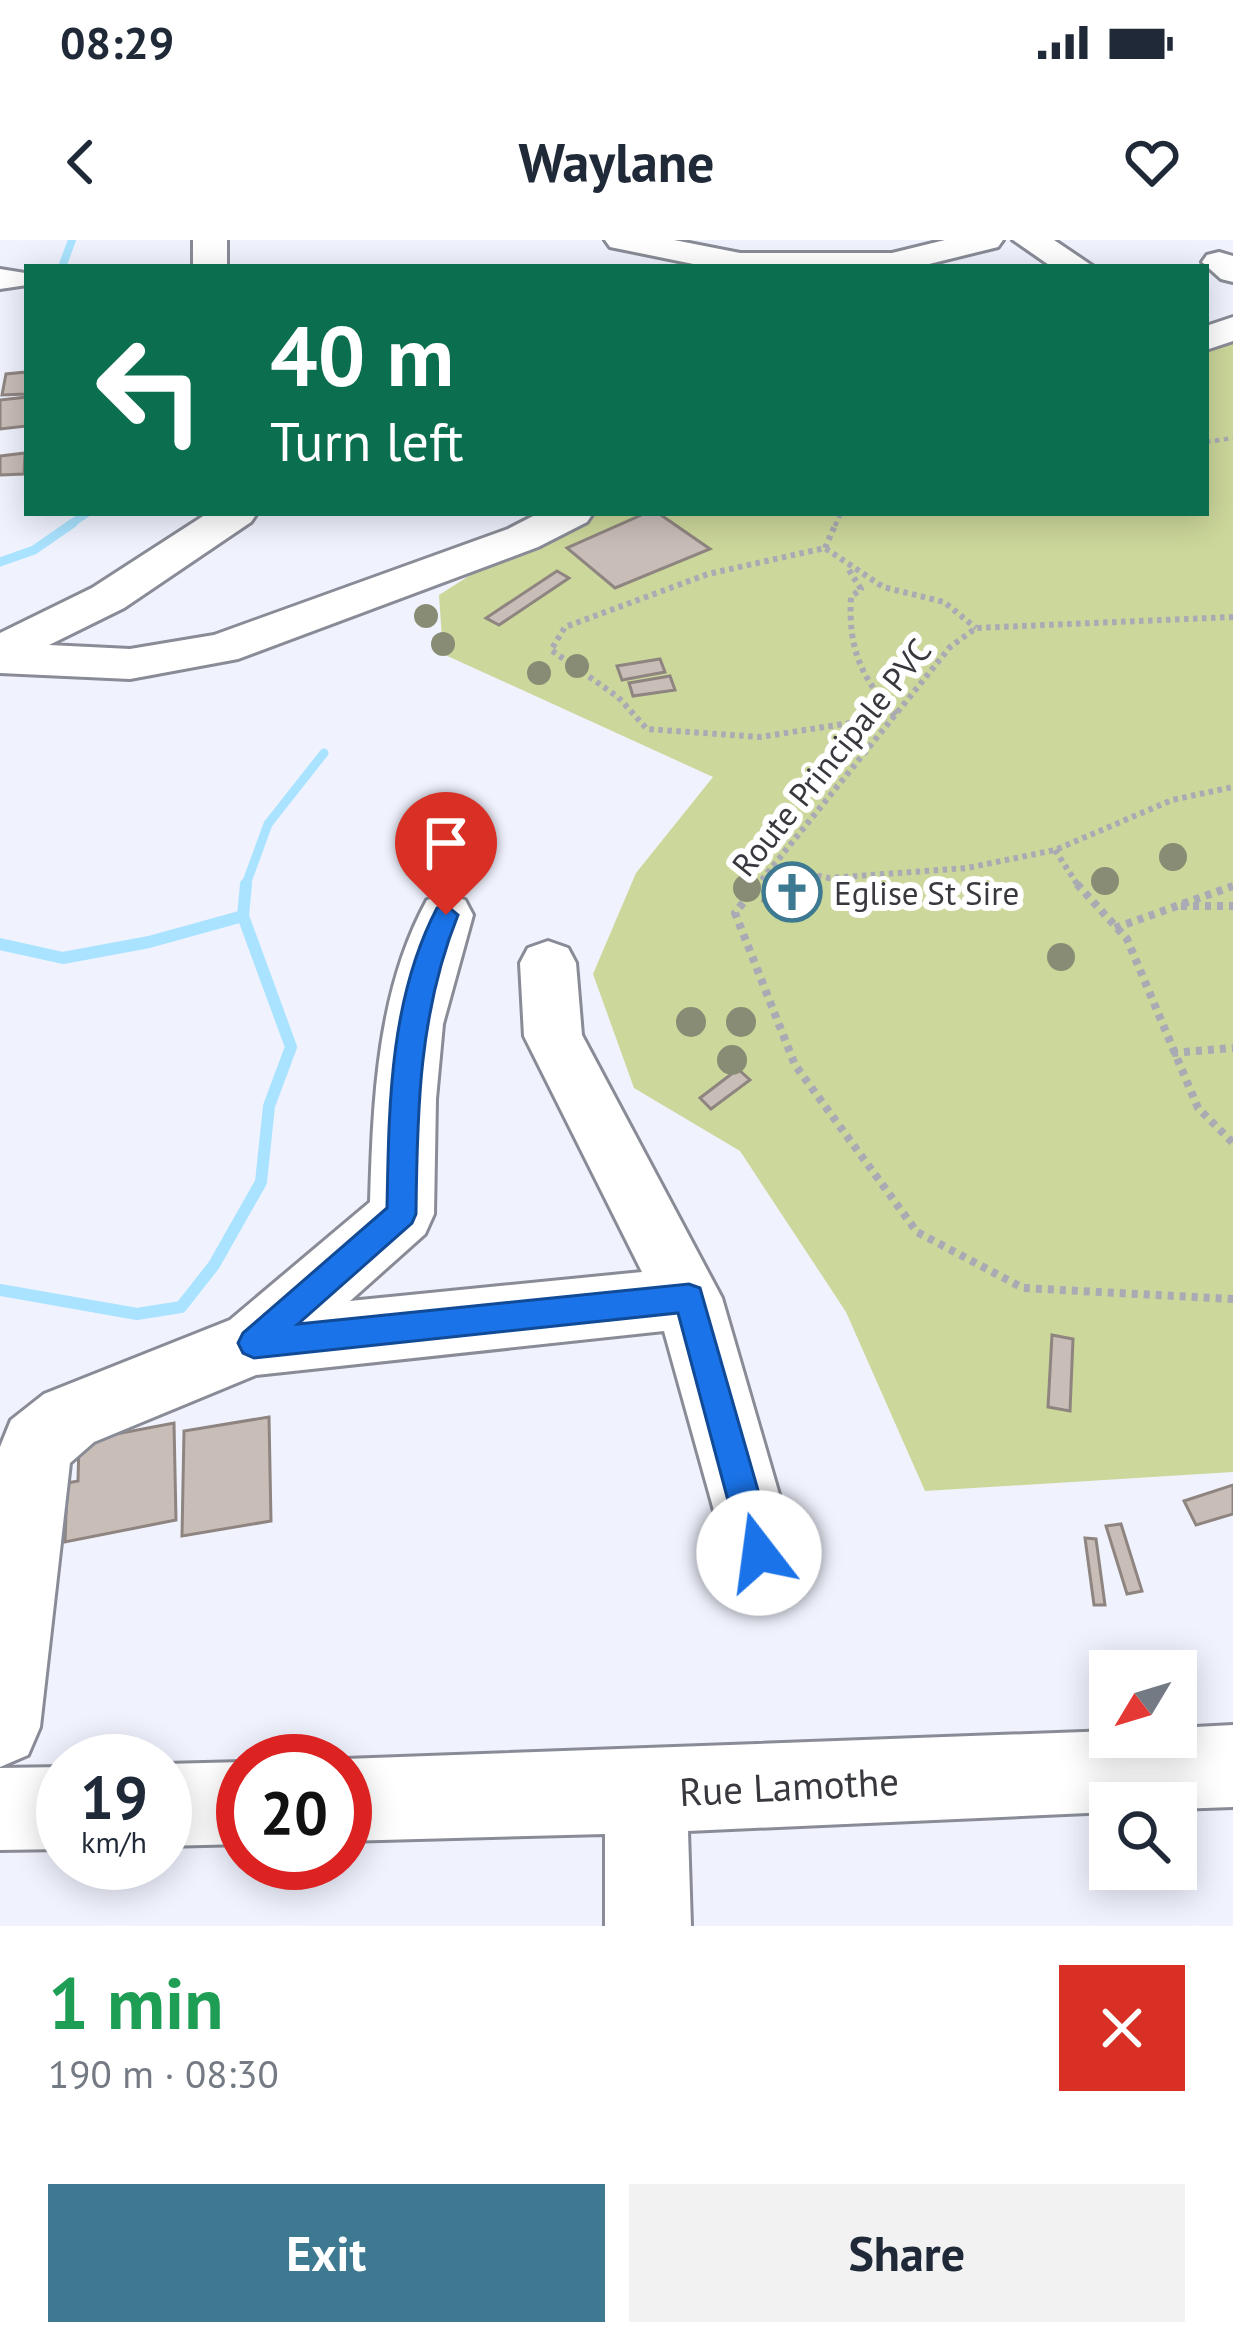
<!DOCTYPE html>
<html lang="en">
<head>
<meta charset="utf-8">
<style>
  :root { --surface:#fff; --page:#f2f2f3; --text:#1f2937; --muted:#747a83; --accent:#3d7991 }
  body { margin:0; font-family:"PT Sans",sans-serif; background:var(--page); color:var(--text); height:100vh; display:flex; flex-direction:column; font-size:45px; white-space:nowrap }
  * { box-sizing:border-box; margin:0 }
  p { font-size:39px; color:var(--muted) }
  .icon { flex:none; width:66px; height:66px; fill:none; stroke:currentColor; stroke-width:2; stroke-linecap:round; stroke-linejoin:round }
  .map { position:relative; height:1686px; overflow:hidden }
  .side { display:flex; flex-direction:column; background:var(--surface); flex:1 }
  .side>* { flex:none }
  .banner { position:absolute; left:24px; top:24px; width:1185px; height:252px; border-radius:0px; box-shadow:0 6px 30px #0003; background:#0b6e4f; color:#fff; overflow:hidden }
  .needle { width:78px; rotate:232deg }
  .buttons { position:absolute; left:1089px; top:1410px; display:grid; gap:24px }
  .buttons a { display:grid; place-items:center; width:108px; height:108px; border-radius:0px; background:var(--surface); box-shadow:0 6px 30px #0003; font-size:60px }
  .speed { position:absolute; left:36px; top:1494px; display:flex; gap:24px; font-size:60px; font-weight:700; text-align:center }
  .speed>* { display:grid; place-content:center; width:156px; height:156px; border-radius:50%; background:var(--surface); box-shadow:0 6px 30px #0003; line-height:1 }
  .speed small { font-size:30px; font-weight:400 }
  .speed .limit { border:18px solid #d22; background:#fff; color:#111 }
  .pin { position:absolute; display:grid; place-items:center; width:102px; height:102px; color:#fff; margin:-123px -51px; border-radius:50% 50% 50% 0; rotate:-45deg; box-shadow:0 0 12px #0007 }
  .pin .icon { rotate:45deg }
  .me { position:absolute; width:132px; margin:-66px; rotate:345deg; stroke-linejoin:round; filter:drop-shadow(0 0 9px #0008) }
  .turn { display:flex; align-items:center; gap:42px; height:252px; padding:0 48px; font-size:54px }
  .turn .icon { width:156px; height:156px; stroke-width:2.5 }
  .turn b { display:block; font-size:84px; line-height:102px }
  .round { display:grid; place-items:center; flex:none; width:126px; height:126px; border-radius:0px; background:var(--page) }
  .head { display:flex; align-items:center; justify-content:space-between; height:204px; padding:0 48px }
  h1 { font-size:72px; font-weight:700; line-height:90px; color:#1e9e55 }
  .button { display:flex; gap:24px; margin-top:auto; padding:24px 48px }
  .button a { flex:1; height:138px; border-radius:0px; background:var(--accent); color:#fff; font-size:48px; font-weight:700; line-height:138px; text-align:center }
  .button a+a { background:var(--page); color:var(--text) }
  .status { display:flex; justify-content:space-between; align-items:center; height:84px; padding:0 60px; background:var(--surface); direction:ltr }
  .status svg { height:33px; fill:currentColor }
  header { display:flex; justify-content:space-between; align-items:center; height:156px; padding:0 48px; background:var(--surface); font-size:54px; font-weight:700 }
  .map>svg:first-child { display:block }
</style>
</head>
<body>
<div class="status"><b>08:29</b><svg viewBox="0 0 49 12"><path d="M0 12V9h3v3zM5 12V6h3v6zM10 12V3h3v9zM15 12V0h3v12zM26 1h20v11H26zM47 4h2v5h-2z"/></svg></div>
<header><svg class="icon" aria-label="back" viewBox="0 0 24 24"><path d="M15 5l-7 7 7 7"/></svg>Waylane<svg class="icon" aria-label="heart" viewBox="0 0 24 24"><path d="M12 20l-8-8c-3-5 5-10 8-4 3-6 11-1 8 4z"/></svg></header>
<div class="map">
<svg width="1233" height="1686" viewBox="0 0 1233 1686">
  <rect width="100%" height="100%" fill="#f0f3fe"/>
  <path fill="#ccd79b" d="M 1233,84 L 1233,1232 L 925,1251 L 846,1072 L 740,911 L 634,848 L 593,734 L 636,633 L 713,537 L 443,414 L 439,355 L 568,273 L 1206,273 L 1206,88 Z"/>
  <g fill="none" stroke-linecap="round" stroke-linejoin="round">
    <g stroke="#aae3ff" stroke-width="8">
      <path d="M 62,27 L 72,0"/>
      <path d="M 68,286 L 87,273"/>
    </g>
    <g stroke="#aae3ff" stroke-width="9">
      <path d="M 0,322 L 34,310 L 73,283"/>
      <path d="M 245,647 L 268,584 L 324,513"/>
    </g>
    <g stroke="#aae3ff" stroke-width="12">
      <path d="M 0,704 L 63,718 L 149,702 L 243,676"/>
      <path d="M 0,1050 L 137,1074 L 181,1067 L 214,1025 L 261,942 L 269,866 L 291,807 L 243,676 L 246,644"/>
    </g>
  </g>
  <g fill="#c9bdb8" stroke="#8f8580" stroke-width="3">
    <path d="M 27,132 L 27,154 L 2,155 L 6,134 Z"/>
    <path d="M 27,157 L 27,186 L 0,189 L 0,160 Z"/>
    <path d="M 25,213 L 24,234 L 0,235 L 0,216 Z"/>
    <path d="M 646,273 L 658,273 L 710,309 L 615,348 L 567,308 Z"/>
    <path d="M 557,331 L 569,338 L 499,385 L 486,378 Z"/>
    <path d="M 660,419 L 665,432 L 622,440 L 617,426 Z"/>
    <path d="M 670,436 L 675,450 L 633,456 L 629,443 Z"/>
    <path d="M 767,636 L 816,640 L 813,666 L 763,661 Z"/>
    <path d="M 738,829 L 750,840 L 711,869 L 700,858 Z"/>
    <path d="M 1052,1095 L 1073,1099 L 1070,1171 L 1048,1167 Z"/>
    <path d="M 269,1177 L 271,1281 L 182,1296 L 184,1191 Z"/>
    <path d="M 174,1183 L 176,1280 L 65,1302 L 67,1243 L 78,1241 L 79,1201 Z"/>
    <path d="M 1233,1245 L 1233,1274 L 1196,1285 L 1184,1261 Z"/>
    <path d="M 1121,1284 L 1142,1351 L 1127,1354 L 1106,1286 Z"/>
    <path d="M 1085,1298 L 1096,1299 L 1105,1365 L 1094,1365 Z"/>
  </g>
  <g fill="none" stroke-linecap="round" stroke-linejoin="round">
    <defs>
      <g id="minor">
        <rect x="193" y="0" width="34" height="27"/>
        <path d="M 605,0 L 674,0 L 740,13 L 892,13 L 945,0 L 1003,0 L 998,7 L 917,27 L 708,27 L 610,7 Z"/>
        <path d="M 1013,0 L 1054,0 L 1094,27 L 1052,27 Z"/>
        <path d="M 1219,12 L 1233,16 L 1233,42 L 1221,39 L 1202,22 L 1207,15 Z"/>
        <path d="M 0,29 L 25,33 L 27,45 L 0,49 Z"/>
        <path d="M 1233,77 L 1233,101 L 1206,110 L 1206,86 Z"/>
        <path d="M 208,273 L 257,273 L 251,282 L 124,368 L 49,405 L 130,409 L 214,395 L 508,289 L 539,273 L 593,273 L 587,282 L 538,307 L 238,419 L 130,439 L 0,433 L 0,393 L 92,348 Z"/>
        <path d="M 446,654 L 465,660 L 473,675 L 443,784 L 436,859 L 434,974 L 425,994 L 350,1061 L 642,1032 L 524,796 L 520,723 L 528,708 L 548,701 L 568,708 L 576,723 L 582,795 L 722,1058 L 796,1313 L 785,1339 L 759,1350 L 733,1339 L 664,1091 L 256,1135 L 94,1202 L 70,1223 L 40,1487 L 28,1515 L 0,1527 L 0,1207 L 11,1180 L 44,1154 L 230,1080 L 370,962 C 373,861 377,751 427,660 Z"/>
        <path d="M 1233,1485 L 1233,1567 L 1176,1569 L 1176,1563 L 1110,1563 L 1110,1572 L 688,1591 L 691,1686 L 605,1686 L 605,1594 L 345,1601 L 345,1521 L 339,1521 L 345,1519 L 1110,1491 L 1110,1497 L 1176,1497 L 1176,1488 Z"/>
        <path d="M 243,1522 L 243,1604 L 165,1606 L 165,1524 Z"/>
        <path d="M 63,1527 L 63,1609 L 0,1610 L 0,1528 Z"/>
      </g>
    </defs>
    <use href="#minor" stroke="#898c96" stroke-width="6"/>
    <g stroke="#a8abb3" stroke-width="4.5" stroke-dasharray="4.5 4.5" stroke-linecap="butt">
      <path d="M 1206,202 L 1233,198"/>
      <path d="M 835,286 L 841,273"/>
    </g>
    <g stroke="#a8abb3" stroke-width="6" stroke-dasharray="4.5 4.5" stroke-linecap="butt">
      <path d="M 825,308 L 836,283"/>
      <path d="M 849,330 L 861,349 L 851,357 C 848,408 861,439 896,475"/>
      <path d="M 895,476 L 760,497 L 647,489 L 618,457 L 551,410 L 565,387 L 708,334 L 825,308 L 883,347 L 944,362 L 976,388"/>
      <path d="M 1055,610 L 1079,647"/>
      <path d="M 773,627 L 829,638 L 967,628 L 1055,610 L 1172,560 L 1233,547"/>
      <path d="M 756,647 L 950,407 L 976,388 L 1233,377"/>
    </g>
    <g stroke="#a8abb3" stroke-width="8" stroke-dasharray="6 6" stroke-linecap="butt">
      <path d="M 758,644 L 735,673 L 795,825 L 917,992 L 1023,1048 L 1233,1059"/>
      <path d="M 1077,644 L 1127,699 L 1198,868 L 1233,903"/>
      <path d="M 1181,666 L 1233,666"/>
      <path d="M 1115,688 L 1233,646"/>
      <path d="M 1172,813 L 1233,808"/>
    </g>
    <use href="#minor" fill="#fff" fill-rule="evenodd"/>
  </g>
  <g fill="#888c75">
    <circle cx="426" cy="376" r="12"/>
    <circle cx="443" cy="404" r="12"/>
    <circle cx="577" cy="426" r="12"/>
    <circle cx="539" cy="433" r="12"/>
    <circle cx="1173" cy="617" r="14"/>
    <circle cx="1105" cy="641" r="14"/>
    <circle cx="747" cy="648" r="14"/>
    <circle cx="1061" cy="717" r="14"/>
    <circle cx="691" cy="782" r="15"/>
    <circle cx="741" cy="782" r="15"/>
    <circle cx="732" cy="820" r="15"/>
  </g>
  <path fill="#1a73e8" stroke="#114b97" stroke-width="3" d="M 446,665 L 458,675 C 419,772 417,870 416,974 L 412,983 L 298,1084 L 689,1044 L 700,1048 L 776,1313 L 771,1325 L 759,1330 L 747,1325 L 742,1313 L 678,1073 L 254,1118 L 243,1113 L 238,1103 L 243,1093 L 387,968 C 389,867 389,760 437,668 Z"/>
  <defs>
    <symbol id="church-ring" viewBox="-11 -11 22 22"><circle r="9.5" fill="#fff" stroke="#3d7991" stroke-width="1.5"/><path d="M-1.2-6h2.4v3.5h3.3v2.4h-3.3V6h-2.4V-.1h-3.3v-2.4h3.3Z" fill="#3d7991"/></symbol>
  </defs>
  <g fill-rule="evenodd">
    <use href="#church-ring" x="759" y="619" width="66" height="66"/>
  </g>
  <g text-anchor="middle" dominant-baseline="central" stroke-width="12" stroke-linejoin="round" paint-order="stroke">
    <g font-size="33" fill="#38393e" stroke="#fff">
      <text transform="translate(831 517) rotate(-51)">Route Principale PVC</text>
    </g>
    <g font-size="33" fill="#38393e" stroke="#fff" text-anchor="start">
      <text x="834" y="652">Eglise St Sire</text>
    </g>
    <g font-size="39" fill="#38393e" stroke="#fff">
      <text transform="translate(789 1546) rotate(-3)">Rue Lamothe</text>
    </g>
  </g>
</svg>
<div class="buttons">
<a><svg class="needle" viewBox="-14 -14 28 28"><path d="M0-13l5 13h-10z" fill="#e53935"/><path d="M0 13l5-13h-10z" fill="#747a83"/></svg></a>
<a><svg class="icon" aria-label="search" viewBox="0 0 24 24"><circle cx="10" cy="10" r="6"/><path d="M15 15l6 6"/></svg></a>
</div>
<div class="speed"><div>19<small>km/h</small></div><div class="limit">20</div></div>
<div class="pin" style="left:446px;top:675px;background:#d93025"><svg class="icon" aria-label="arrive" viewBox="0 0 24 24"><path d="M6 21V4h12l-3 4 3 4H6"/></svg></div>
<svg class="me" style="left:759px;top:1313px" viewBox="-20 -20 40 40"><circle r="19" fill="#fff"/><path d="M0-13L10 11 0 6-10 11z" fill="#1a73e8"/></svg>
<div class="banner">
<div class="turn"><svg class="icon" aria-label="left" viewBox="0 0 24 24"><path d="M17 20v-9H6M10 6l-5 5 5 5"/></svg><div><b>40 m</b>Turn left</div></div>
</div>
</div>
<section class="side">
<div class="head"><div><h1>1 min</h1><p>190 m · 08:30</p></div><a class="round" style="background:#d93025;color:#fff"><svg class="icon" aria-label="close" viewBox="0 0 24 24"><path d="M6 6l12 12M18 6L6 18"/></svg></a></div>
<div class="button"><a>Exit</a><a>Share</a></div>
</section>
</body>
</html>
